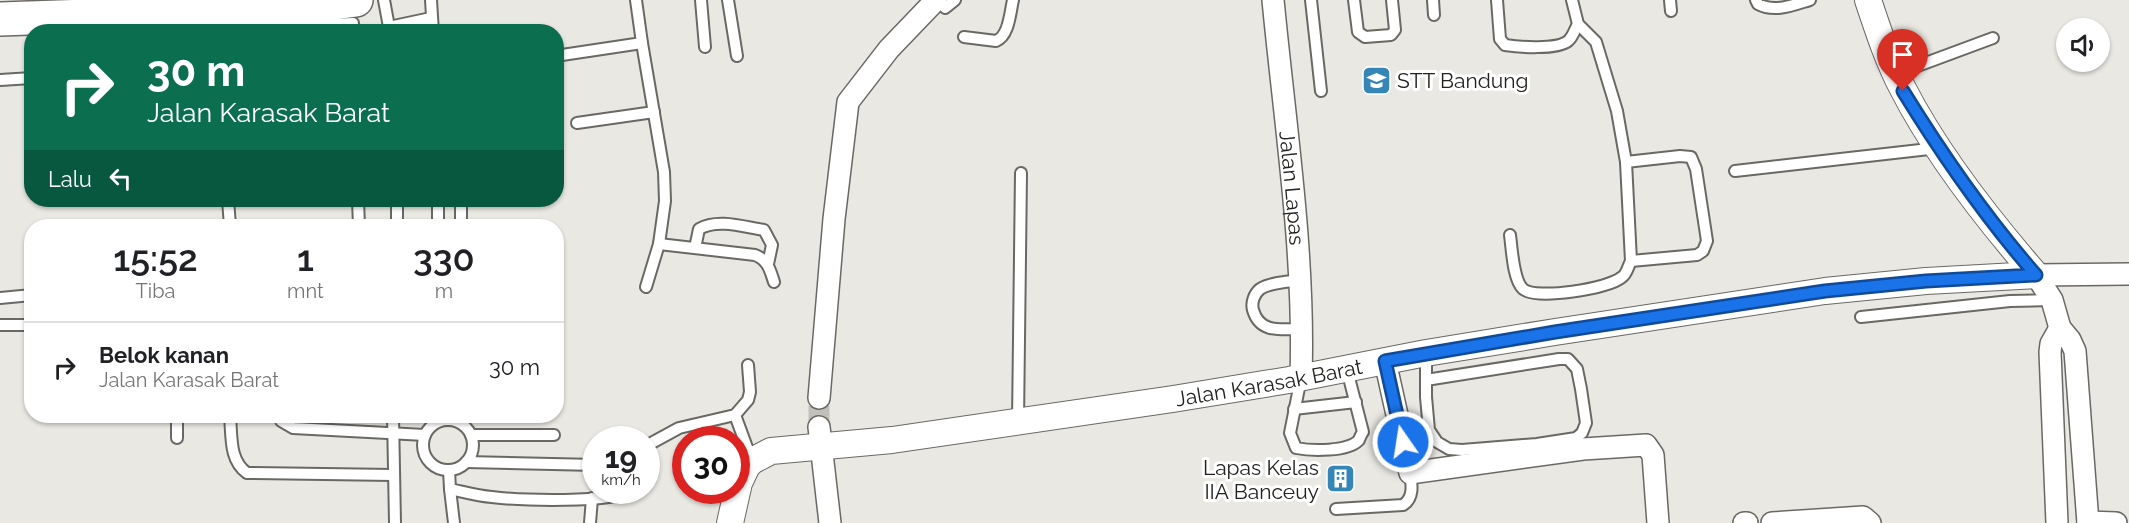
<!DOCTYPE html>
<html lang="id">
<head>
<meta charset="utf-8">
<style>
  :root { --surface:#fff; --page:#f2f2f2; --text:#202124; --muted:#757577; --line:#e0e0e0 }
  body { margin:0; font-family:Raleway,sans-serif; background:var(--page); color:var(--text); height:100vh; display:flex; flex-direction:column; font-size:22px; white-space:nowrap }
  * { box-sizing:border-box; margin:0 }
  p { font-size:20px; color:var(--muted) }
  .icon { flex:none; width:33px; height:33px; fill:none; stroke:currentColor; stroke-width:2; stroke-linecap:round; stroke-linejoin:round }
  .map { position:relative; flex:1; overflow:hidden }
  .panel { position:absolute; left:24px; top:219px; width:540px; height:204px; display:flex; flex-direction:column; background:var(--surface); border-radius:24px; box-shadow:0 2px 4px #0004 }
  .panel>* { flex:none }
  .guide { position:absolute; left:24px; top:24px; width:540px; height:183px; border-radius:24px; box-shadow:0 2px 4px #0004; background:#0b6e4f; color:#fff; overflow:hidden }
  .fabs { position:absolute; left:2056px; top:18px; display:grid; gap:12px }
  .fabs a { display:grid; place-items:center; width:54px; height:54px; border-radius:50%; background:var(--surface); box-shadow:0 2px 4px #0004; font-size:30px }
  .speed { position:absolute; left:582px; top:426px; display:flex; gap:12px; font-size:30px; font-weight:700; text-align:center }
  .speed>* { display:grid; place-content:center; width:78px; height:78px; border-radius:50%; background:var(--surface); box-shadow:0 2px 4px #0004; line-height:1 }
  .speed small { font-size:15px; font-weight:400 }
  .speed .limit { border:9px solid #d22; background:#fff; color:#111 }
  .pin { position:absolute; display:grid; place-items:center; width:51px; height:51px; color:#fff; margin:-62px -26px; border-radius:50% 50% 50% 0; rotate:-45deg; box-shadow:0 0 6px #0007 }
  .pin .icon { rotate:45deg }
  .me { position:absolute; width:66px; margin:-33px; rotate:347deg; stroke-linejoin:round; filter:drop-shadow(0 0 4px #0008) }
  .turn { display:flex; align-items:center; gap:21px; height:126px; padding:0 24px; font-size:27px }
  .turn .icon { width:78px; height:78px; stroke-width:2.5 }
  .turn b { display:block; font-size:42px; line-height:51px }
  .then { display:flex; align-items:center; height:57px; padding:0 24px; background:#0003; gap:12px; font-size:22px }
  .eta { display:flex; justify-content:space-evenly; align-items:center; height:102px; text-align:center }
  .eta b { font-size:36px; font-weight:600; line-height:42px }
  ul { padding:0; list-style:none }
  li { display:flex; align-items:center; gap:18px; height:90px; padding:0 24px; border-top:2px solid var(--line) }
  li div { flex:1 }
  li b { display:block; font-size:22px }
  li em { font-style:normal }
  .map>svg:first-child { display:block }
</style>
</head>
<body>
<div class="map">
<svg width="2129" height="523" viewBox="0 0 2129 523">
  <rect width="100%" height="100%" fill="#eae8e2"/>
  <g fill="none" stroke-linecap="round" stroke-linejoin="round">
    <path stroke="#c2c0bb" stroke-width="21" stroke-dasharray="21 10" stroke-linecap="butt" d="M 819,427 L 819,398"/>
    <defs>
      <g id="service">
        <path d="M 384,0 L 389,27"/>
        <path d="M 431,0 L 433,32"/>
        <path d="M 701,0 L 705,47"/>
        <path d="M 728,0 L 737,56"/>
        <path d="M 1311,0 L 1321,91"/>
        <path d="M 1354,0 L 1358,32 L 1365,37 L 1391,35 L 1395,30 L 1392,0"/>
        <path d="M 1433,0 L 1434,15"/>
        <path d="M 1497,0 L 1500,39 L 1505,45 C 1518,47 1557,50 1568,41 C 1573,37 1575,29 1578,24"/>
        <path d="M 1670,0 L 1671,11"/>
        <path d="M 1756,0 L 1758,4 C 1775,13 1793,5 1810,0"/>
        <path d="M 945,8 L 955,0"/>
        <path d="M 260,28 L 353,23"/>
        <path d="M 388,32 L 389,27 L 431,18"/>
        <path d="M 964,37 L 996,41 C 1009,36 1010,13 1013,0"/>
        <path d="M 642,43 L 664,172 L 665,201 L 659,244 L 646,287"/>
        <path d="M 562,55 L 642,43 L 636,0"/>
        <path d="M 1896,74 L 1993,38"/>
        <path d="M 0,80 L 32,78"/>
        <path d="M 577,123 L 654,112"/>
        <path d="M 1626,162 L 1680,156 L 1691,157 L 1696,169 L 1707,241 L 1703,251 L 1697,255 L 1631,261"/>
        <path d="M 1735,171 L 1938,148"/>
        <path d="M 228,200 L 230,226"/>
        <path d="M 358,200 L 359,226"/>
        <path d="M 397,226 L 397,200"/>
        <path d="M 438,226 L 438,200"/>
        <path d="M 461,226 L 461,200"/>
        <path d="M 1510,235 C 1512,249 1513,280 1523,289 C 1536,300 1609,289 1622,277 C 1627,274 1628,266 1631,261 L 1626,162 L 1617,111 L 1596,42 L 1578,24 L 1572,0"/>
        <path d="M 659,244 L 755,255 C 768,260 770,270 774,282"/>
        <path d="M 695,248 L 699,229 C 718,218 744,227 764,230 L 772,245 L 768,264"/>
        <path d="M 1301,280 C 1288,282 1271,282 1260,289 C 1254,294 1251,303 1253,310 C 1260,334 1281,329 1303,329"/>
        <path d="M 0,298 L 32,295"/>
        <path d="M 1861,317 L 2010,301 L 2052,300"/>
        <path d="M 0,325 L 32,325"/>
        <path d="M 1301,378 L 1290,433 L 1296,448 C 1311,451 1348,452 1359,440 C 1359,439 1362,433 1363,432 L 1347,370"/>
        <path d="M 1426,380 L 1559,359 L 1568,359 L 1577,369 L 1581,389 L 1586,423 L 1582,433 L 1576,438 L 1537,444 L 1462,450 L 1449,449 L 1437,442 L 1429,430 L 1426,397 L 1426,353"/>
        <path d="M 1294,409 L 1356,402"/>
        <path d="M 735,415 L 752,461"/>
        <path d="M 177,416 L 177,438"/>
        <path d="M 230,416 C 232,437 229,460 247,473 L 393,475"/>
        <path d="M 280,416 L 281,421 L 293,428 L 425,435"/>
        <path d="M 393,416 L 395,523"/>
        <circle cx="448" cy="445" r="25"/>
        <path d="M 1018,422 L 1021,173"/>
        <path d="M 471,435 L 554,435"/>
        <path d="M 646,446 L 679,428 L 735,415 L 748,400 L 750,392 L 748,365"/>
        <path d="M 466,462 L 596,465"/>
        <path d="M 449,470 L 450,489 C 464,492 478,496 492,497 C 517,500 614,504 632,490"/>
        <path d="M 450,489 L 454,523"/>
        <path d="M 1336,509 L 1403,505 C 1414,498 1412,485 1410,473"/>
        <path d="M 590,523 L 592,498"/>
      </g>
      <g id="minor">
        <path id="s1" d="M 1273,0 C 1285,125 1305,252 1301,377"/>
        <path d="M 2036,275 L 2129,274"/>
        <path d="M 2036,275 L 2052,300 L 2060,328"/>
        <path d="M 1385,361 L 1410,473 L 1583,449 L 1646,445 L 1653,455 L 1658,523"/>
        <path d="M 819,398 L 834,219 L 848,102 L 889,49 L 936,0"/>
        <path d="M 819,427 L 830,523"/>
        <path d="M 2088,522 L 2116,523"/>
        <path d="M 1744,523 L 1747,523"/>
        <path d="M 1772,523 L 1863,517 L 1870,523"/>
        <path d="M 2057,523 L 2050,352 L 2051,344 L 2060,328 L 2070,340 L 2075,351 L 2088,523"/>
      </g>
      <g id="tertiary">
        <path d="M 1868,0 C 1878,30 1888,61 1903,89 C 1936,153 1989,221 2036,275"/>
        <path id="s2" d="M 730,523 L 739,483 L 747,466 L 752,461 L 771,451 L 892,440 L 1173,399 L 1289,380 L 1426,353 L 1555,332 L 1825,291 L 1926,281 L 2036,275"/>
      </g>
      <path id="trunk" d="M 0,19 L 292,9 L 356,0"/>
    </defs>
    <use href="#service" stroke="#6a6863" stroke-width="14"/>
    <use href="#minor" stroke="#6a6863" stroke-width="24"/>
    <use href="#tertiary" stroke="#6a6863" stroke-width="28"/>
    <use href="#trunk" stroke="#6a6863" stroke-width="36"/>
    <use href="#service" stroke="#fff" stroke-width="10"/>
    <use href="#minor" stroke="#fff" stroke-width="21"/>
    <use href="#tertiary" stroke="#fff" stroke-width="26"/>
    <use href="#trunk" stroke="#fff" stroke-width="33"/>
  </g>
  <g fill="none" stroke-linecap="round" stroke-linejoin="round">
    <defs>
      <path id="route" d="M 1403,442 L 1385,361 L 1555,332 L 1825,291 L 1926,281 L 2036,275 C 1986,218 1943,156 1903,91"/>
    </defs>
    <use href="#route" stroke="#114b97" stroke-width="15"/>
    <use href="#route" stroke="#1a73e8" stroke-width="10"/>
  </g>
  <defs>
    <symbol id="university-square" viewBox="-11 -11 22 22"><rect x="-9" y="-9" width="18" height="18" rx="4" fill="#3685b7" stroke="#fff"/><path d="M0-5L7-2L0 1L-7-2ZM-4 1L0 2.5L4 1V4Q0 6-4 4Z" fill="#fff"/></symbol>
    <symbol id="building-square" viewBox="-11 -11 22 22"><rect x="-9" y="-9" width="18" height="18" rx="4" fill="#3685b7" stroke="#fff"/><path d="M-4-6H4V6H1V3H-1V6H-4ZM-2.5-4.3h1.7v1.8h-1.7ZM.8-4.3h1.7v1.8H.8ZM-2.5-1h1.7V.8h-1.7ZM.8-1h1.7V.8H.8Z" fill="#fff"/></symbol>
  </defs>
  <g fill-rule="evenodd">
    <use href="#university-square" x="1360" y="64" width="33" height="33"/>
    <use href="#building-square" x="1324" y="462" width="33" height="33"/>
  </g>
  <g text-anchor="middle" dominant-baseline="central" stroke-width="6" stroke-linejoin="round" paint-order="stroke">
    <g font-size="21" fill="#232220" stroke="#fff" text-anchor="start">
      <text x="1397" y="80">STT Bandung</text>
      <text x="1319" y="467" text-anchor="end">Lapas Kelas<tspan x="1319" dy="24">IIA Banceuy</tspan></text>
    </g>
    <g font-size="21" fill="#232220" stroke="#fff">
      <text stroke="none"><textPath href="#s1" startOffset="189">Jalan Lapas</textPath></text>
      <text stroke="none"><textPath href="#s2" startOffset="591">Jalan Karasak Barat</textPath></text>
    </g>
  </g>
</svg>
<div class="fabs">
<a><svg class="icon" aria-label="sound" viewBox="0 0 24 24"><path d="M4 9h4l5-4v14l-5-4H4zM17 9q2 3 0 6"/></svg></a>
</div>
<div class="speed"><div>19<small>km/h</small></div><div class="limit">30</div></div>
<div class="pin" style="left:1903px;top:91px;background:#d93025"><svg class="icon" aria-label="arrive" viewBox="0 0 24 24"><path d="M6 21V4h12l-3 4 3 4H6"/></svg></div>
<svg class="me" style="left:1403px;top:442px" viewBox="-20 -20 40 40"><circle r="17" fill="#1a73e8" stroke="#fff" stroke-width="3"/><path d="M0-11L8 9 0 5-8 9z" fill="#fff"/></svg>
<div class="guide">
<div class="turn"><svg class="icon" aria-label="right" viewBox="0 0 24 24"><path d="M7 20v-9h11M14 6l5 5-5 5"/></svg><div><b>30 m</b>Jalan Karasak Barat</div></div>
<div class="then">Lalu<svg class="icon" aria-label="left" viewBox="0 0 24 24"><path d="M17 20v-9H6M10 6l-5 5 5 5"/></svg></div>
</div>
<section class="panel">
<div class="eta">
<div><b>15:52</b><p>Tiba</p></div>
<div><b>1</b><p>mnt</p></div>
<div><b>330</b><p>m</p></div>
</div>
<ul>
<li><svg class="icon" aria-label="right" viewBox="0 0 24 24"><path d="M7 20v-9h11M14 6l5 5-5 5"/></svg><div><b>Belok kanan</b><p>Jalan Karasak Barat</p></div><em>30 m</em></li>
</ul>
</section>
</div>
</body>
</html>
